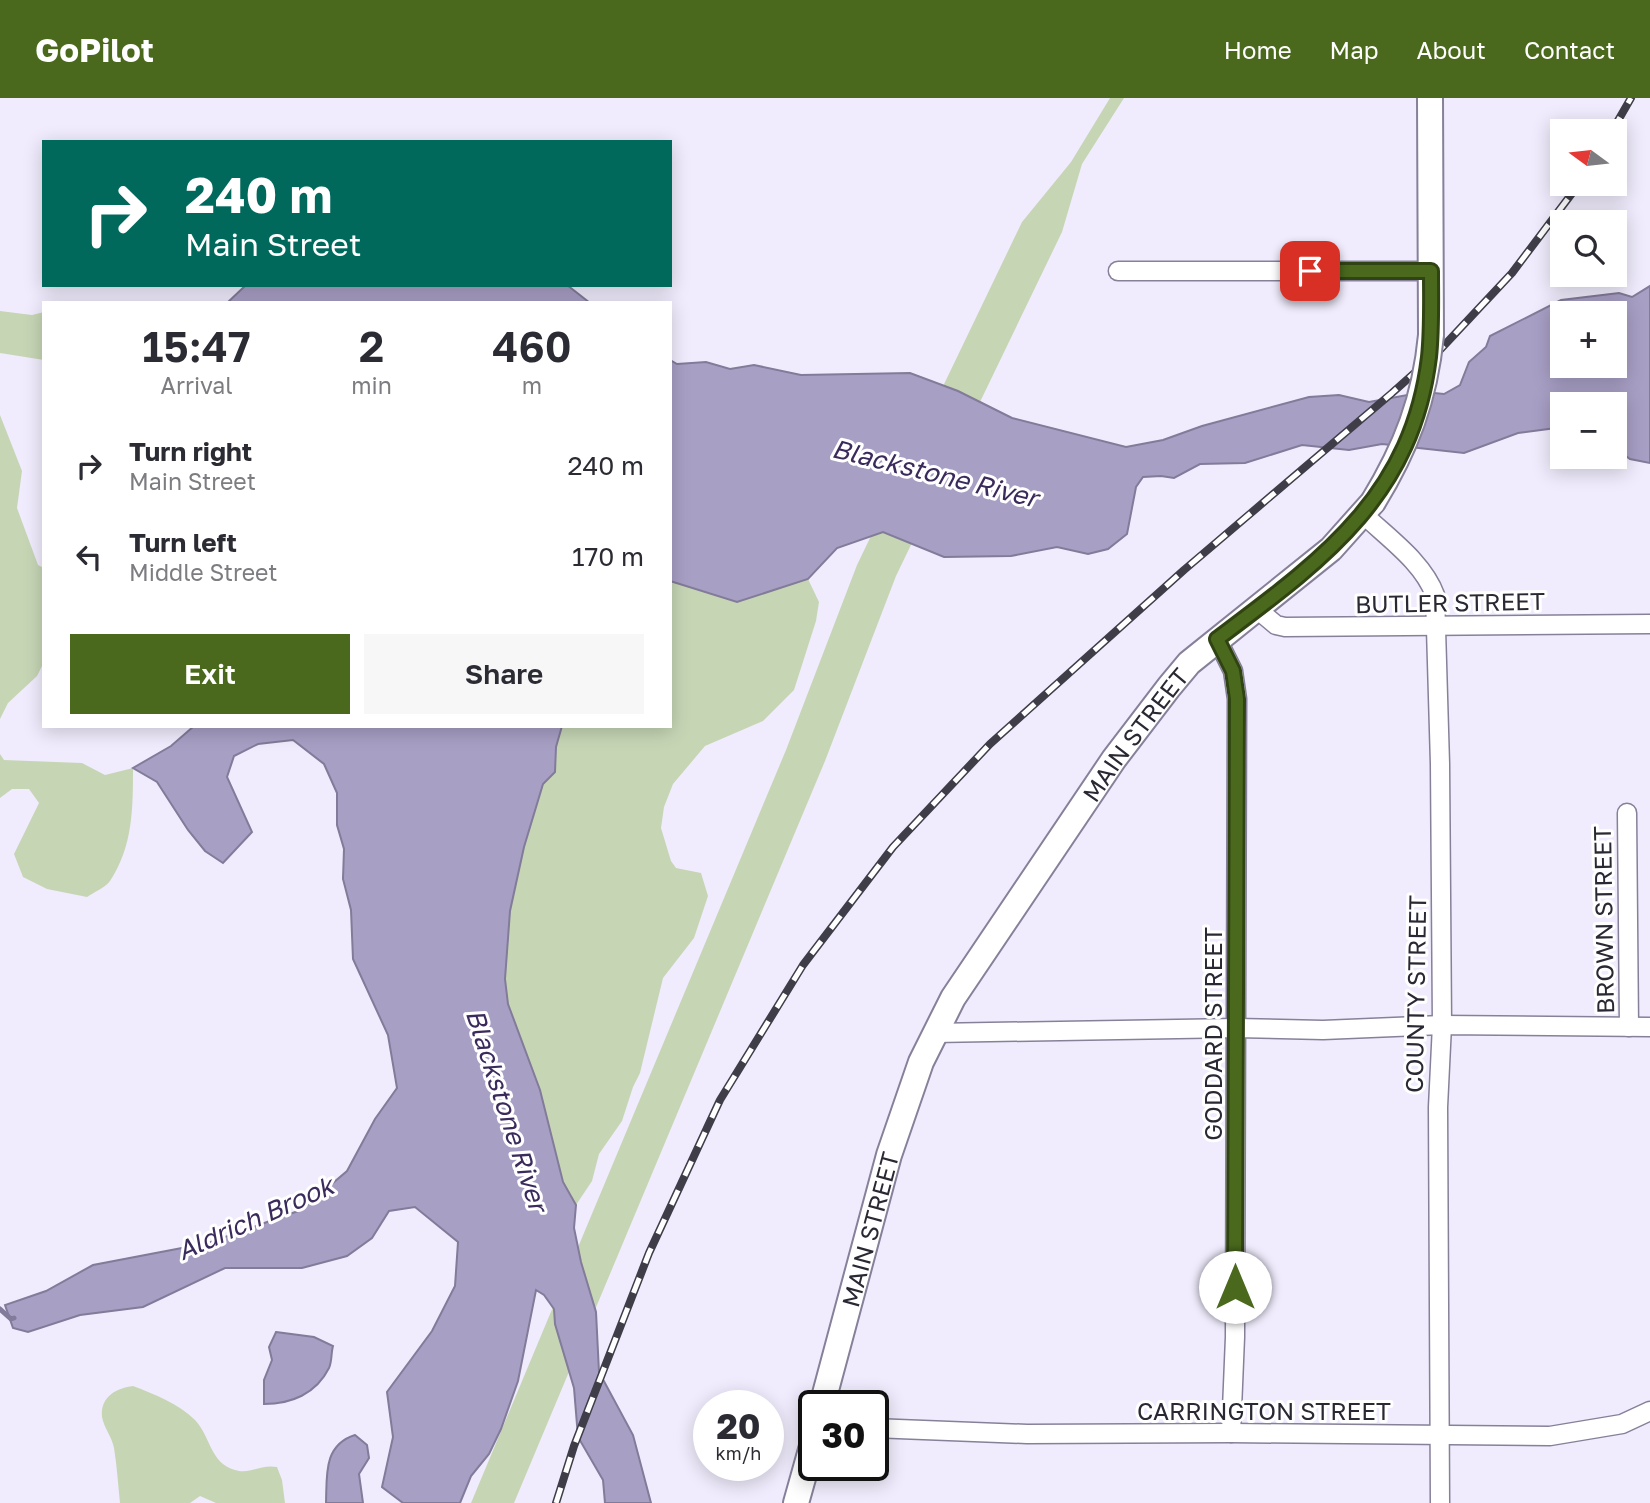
<!DOCTYPE html>
<html lang="en">
<head>
<meta charset="utf-8">
<style>
  :root { --surface:#fff; --page:#f7f7f7; --text:#2b2b33; --muted:#7c7c81; --accent:#4a691d }
  body { margin:0; font-family:"Golos Text",sans-serif; background:var(--page); color:var(--text); height:100vh; display:flex; flex-direction:column; font-size:26px; white-space:nowrap }
  * { box-sizing:border-box; margin:0 }
  p { font-size:23px; color:var(--muted) }
  .icon { flex:none; width:38px; height:38px; fill:none; stroke:currentColor; stroke-width:2; stroke-linecap:round; stroke-linejoin:round }
  .map { position:relative; flex:1; overflow:hidden }
  .side { position:absolute; left:42px; top:203px; width:630px; height:427px; display:flex; flex-direction:column; background:var(--surface); border-radius:0px; box-shadow:0 4px 18px #0003 }
  .side>* { flex:none }
  .hud { position:absolute; left:42px; top:42px; width:630px; height:147px; border-radius:0px; box-shadow:0 4px 18px #0003; background:#00695c; color:#fff; overflow:hidden }
  .needle { width:46px; rotate:285deg }
  .buttons { position:absolute; left:1550px; top:21px; display:grid; gap:14px }
  .buttons a { display:grid; place-items:center; width:77px; height:77px; border-radius:0px; background:var(--surface); box-shadow:0 4px 18px #0003; font-size:35px }
  .speed { position:absolute; left:693px; top:1292px; display:flex; gap:14px; font-size:35px; font-weight:700; text-align:center }
  .speed>* { display:grid; place-content:center; width:91px; height:91px; border-radius:50%; background:var(--surface); box-shadow:0 4px 18px #0003; line-height:1 }
  .speed small { font-size:18px; font-weight:400 }
  .speed .limit { border:4px solid #111; border-radius:10px; background:#fff; color:#111 }
  .pin { position:absolute; display:grid; place-items:center; width:60px; height:60px; color:#fff; margin:-30px; border-radius:14px; box-shadow:0 4px 10px #0006 }
  .me { position:absolute; width:77px; margin:-38px; rotate:0deg; stroke-linejoin:round; filter:drop-shadow(0 0 5px #0008) }
  .turn { display:flex; align-items:center; gap:24px; height:147px; padding:0 28px; font-size:32px }
  .turn .icon { width:91px; height:91px; stroke-width:2.5 }
  .turn b { display:block; font-size:49px; line-height:60px }
  .eta { display:flex; justify-content:space-evenly; align-items:center; height:119px; text-align:center }
  .eta b { font-size:42px; font-weight:600; line-height:49px }
  .action { display:flex; gap:14px; margin-top:auto; padding:14px 28px }
  .action a { flex:1; height:80px; border-radius:0px; background:var(--accent); color:#fff; font-size:28px; font-weight:600; line-height:80px; text-align:center }
  .action a+a { background:var(--page); color:var(--text) }
  ul { padding:0; list-style:none }
  li { display:flex; align-items:center; gap:21px; height:91px; padding:0 28px }
  li div { flex:1 }
  li b { display:block; font-size:26px }
  li em { font-style:normal }
  header { display:flex; align-items:center; gap:42px; box-sizing:border-box; height:98px; padding:0 35px; background:var(--accent); color:#fff }
  header strong { font-size:33px }
  nav { display:flex; gap:38px; margin-inline-start:auto; font-size:24px }
  .map>svg:first-child { display:block }
</style>
</head>
<body>
<header>
<strong>GoPilot</strong>
<nav><a>Home</a><a>Map</a><a>About</a><a>Contact</a></nav>
</header>
<div class="map">
<svg width="1650" height="1405" viewBox="0 0 1650 1405">
  <rect width="100%" height="100%" fill="#f0ecfd"/>
  <g fill="#c6d6b5">
    <path d="M 1110,0 L 1124,0 L 1082,66 L 1062,134 L 896,478 L 825,663 L 514,1405 L 471,1405 L 786,652 L 857,467 L 1022,124 L 1071,64 Z"/>
    <path d="M 0,213 L 32,217 L 44,214 L 44,262 L 0,255 Z"/>
    <path d="M 0,317 L 22,373 L 17,410 L 38,467 L 44,470 L 44,564 L 37,578 L 8,605 L 0,621 Z"/>
    <path d="M 808,481 L 819,504 L 816,523 L 794,592 L 763,623 L 705,648 L 673,686 L 664,709 L 661,730 L 671,763 L 676,770 L 701,775 L 708,798 L 694,840 L 663,880 L 640,975 L 633,989 L 622,1023 L 599,1056 L 592,1083 L 576,1107 L 563,1084 L 540,992 L 508,906 L 505,881 L 510,813 L 524,749 L 543,686 L 555,674 L 556,649 L 562,628 L 670,628 L 670,483 L 737,504 Z"/>
    <path d="M 0,656 L 4,662 L 82,665 L 105,677 L 133,670 C 133,710 133,748 110,783 C 105,790 94,794 87,799 L 47,791 L 23,779 L 14,756 L 39,705 L 29,691 L 12,691 L 0,700 Z"/>
    <path d="M 133,1288 C 154,1296 179,1306 195,1322 C 211,1339 210,1365 235,1372 C 250,1377 260,1366 277,1369 L 282,1382 L 285,1405 L 216,1405 L 200,1398 L 190,1405 L 120,1405 C 118,1387 117,1368 114,1350 C 112,1339 104,1330 102,1319 C 100,1299 116,1290 133,1288 Z"/>
  </g>
  <g fill="#a89fc5" stroke="#827b99" stroke-width="2" fill-rule="evenodd">
    <path d="M 246,187 L 567,187 L 590,205 L 227,205 Z"/>
    <path d="M 1650,188 L 1650,365 L 1630,361 L 1615,350 L 1615,306 L 1563,306 L 1563,329 L 1518,335 L 1464,355 L 1382,346 L 1349,352 L 1302,347 L 1245,365 L 1200,366 L 1174,380 L 1161,378 L 1143,379 L 1136,389 L 1127,436 L 1108,451 L 1088,456 L 1057,449 L 1011,458 L 944,459 L 883,434 L 837,450 L 808,481 L 737,504 L 670,483 L 670,262 L 677,266 L 706,264 L 730,271 L 754,267 L 801,277 L 910,275 L 958,293 L 1012,320 L 1126,349 L 1163,342 L 1202,328 L 1309,299 L 1339,297 L 1369,304 L 1424,294 L 1444,296 L 1460,287 L 1469,264 L 1486,249 L 1490,238 L 1561,202 L 1619,195 L 1632,199 ZM 1563,215 L 1615,215 L 1615,268 L 1563,268 Z"/>
    <path d="M 194,628 L 562,628 L 556,649 L 555,674 L 543,686 L 524,749 L 510,813 L 505,881 L 508,906 L 540,992 L 563,1084 L 576,1107 L 574,1130 L 581,1164 L 596,1214 L 599,1274 L 633,1337 L 651,1405 L 605,1405 L 603,1382 L 578,1339 L 574,1290 L 555,1226 L 554,1211 L 544,1197 L 536,1192 L 518,1283 L 501,1331 L 489,1356 L 471,1378 L 460,1405 L 403,1405 L 382,1389 L 393,1339 L 387,1294 L 432,1233 L 455,1188 L 458,1144 L 415,1109 L 389,1113 L 372,1140 L 347,1158 L 302,1170 L 225,1170 L 143,1209 L 80,1217 L 28,1234 L 13,1230 L 5,1207 L 46,1193 L 93,1167 L 208,1145 L 301,1112 L 347,1073 L 375,1021 L 397,990 L 388,937 L 353,861 L 351,812 L 343,781 L 344,751 L 337,727 L 337,695 L 324,666 L 293,642 L 258,646 L 234,658 L 227,679 L 252,734 L 223,765 L 205,753 L 188,732 L 157,684 L 133,670 L 171,648 Z"/>
    <path d="M 276,1234 L 314,1239 L 333,1248 C 331,1255 332,1264 329,1270 C 316,1296 291,1306 264,1306 L 264,1282 L 272,1262 L 269,1249 Z"/>
    <path d="M 355,1337 L 367,1347 L 369,1360 L 359,1376 L 363,1405 L 326,1405 C 327,1378 323,1347 355,1337 Z"/>
  </g>
  <g fill="none" stroke-linecap="round" stroke-linejoin="round">
    <path stroke="#827b99" stroke-width="5" d="M 0,1211 L 11,1221 L 14,1220"/>
    <defs>
      <g id="minor">
        <path d="M 1118,173 L 1431,173"/>
        <path d="M 1363,416 C 1388,440 1423,464 1435,497 L 1440,666 L 1442,927 L 1438,1009 L 1440,1405"/>
        <path d="M 1257,511 L 1276,527 L 1285,529 L 1650,526"/>
        <path d="M 1217,541 L 1233,573 L 1237,601 L 1235,1239 L 1231,1335"/>
        <path d="M 1627,715 L 1629,929"/>
        <path d="M 934,935 L 1236,930 L 1323,932 L 1442,927 L 1650,929"/>
        <path d="M 873,1330 L 1027,1336 L 1231,1335 L 1550,1338 L 1622,1326 L 1650,1313"/>
      </g>
      <g id="secondary">
        <path d="M 1430,0 L 1431,237"/>
        <path id="s1" d="M 822,1307 L 889,1057 L 921,964 L 953,900 L 1114,661 L 1169,589 L 1189,565 L 1331,451 L 1373,404"/>
        <path d="M 796,1405 L 814,1341"/>
      </g>
    </defs>
    <use href="#minor" stroke="#868099" stroke-width="21"/>
    <use href="#secondary" stroke="#868099" stroke-width="28"/>
    <use href="#minor" stroke="#fff" stroke-width="18"/>
    <use href="#secondary" stroke="#fff" stroke-width="24"/>
    <defs>
      <g id="rail">
        <path d="M 1612,33 L 1631,0"/>
        <path d="M 556,1405 L 574,1348 L 649,1155 L 720,1002 L 803,867 L 893,749 L 990,646 L 1184,472 L 1392,295 L 1438,254 L 1512,175 L 1579,86"/>
      </g>
    </defs>
    <use href="#rail" stroke="#3f3d48" stroke-width="8"/>
    <use href="#rail" stroke="#fff" stroke-width="5" stroke-dasharray="16" stroke-linecap="butt"/>
    <defs>
      <path id="secondary-bridge" d="M 1373,404 C 1406,350 1425,301 1431,237"/>
    </defs>
    <use href="#secondary-bridge" stroke="#868099" stroke-width="28" stroke-linecap="butt"/>
    <use href="#secondary-bridge" stroke="#fff" stroke-width="24"/>
  </g>
  <g fill="none" stroke-linecap="round" stroke-linejoin="round">
    <defs>
      <path id="route" d="M 1235,1189 L 1237,601 L 1233,573 L 1217,541 C 1321,463 1412,399 1429,259 C 1432,231 1431,202 1431,173 L 1310,173"/>
    </defs>
    <use href="#route" stroke="#304413" stroke-width="18"/>
    <use href="#route" stroke="#4a691d" stroke-width="12"/>
  </g>
  <g text-anchor="middle" dominant-baseline="central" stroke-width="6" stroke-linejoin="round" paint-order="stroke">
    <g font-size="24" fill="#2a2832" stroke="#fff">
      <text transform="translate(1450 504) rotate(-1)">BUTLER STREET</text>
      <text stroke="none"><textPath href="#s1" startOffset="749">MAIN STREET</textPath></text>
      <text transform="translate(1603 822) rotate(-91)">BROWN STREET</text>
      <text transform="translate(1415 896) rotate(-89)">COUNTY STREET</text>
      <text transform="translate(1212 936) rotate(-90)">GODDARD STREET</text>
      <text stroke="none"><textPath href="#s1" startOffset="182">MAIN STREET</textPath></text>
      <text x="1264" y="1312">CARRINGTON STREET</text>
    </g>
    <g font-size="26" font-style="italic" fill="#3b2b5d" stroke="#fff">
      <text transform="translate(935 375) rotate(14)">Blackstone River</text>
      <text transform="translate(507 1012) rotate(72)">Blackstone River</text>
      <text transform="translate(255 1120) rotate(-24)">Aldrich Brook</text>
    </g>
  </g>
</svg>
<div class="buttons">
<a><svg class="needle" viewBox="-14 -14 28 28"><path d="M0-13l5 13h-10z" fill="#e53935"/><path d="M0 13l5-13h-10z" fill="#7c7c81"/></svg></a>
<a><svg class="icon" aria-label="search" viewBox="0 0 24 24"><circle cx="10" cy="10" r="6"/><path d="M15 15l6 6"/></svg></a>
<a>+</a>
<a>−</a>
</div>
<div class="speed"><div>20<small>km/h</small></div><div class="limit">30</div></div>
<div class="pin" style="left:1310px;top:173px;background:#d93025"><svg class="icon" aria-label="arrive" viewBox="0 0 24 24"><path d="M6 21V4h12l-3 4 3 4H6"/></svg></div>
<svg class="me" style="left:1235px;top:1189px" viewBox="-20 -20 40 40"><circle r="19" fill="#fff"/><path d="M0-13L10 11 0 6-10 11z" fill="#4a691d"/></svg>
<div class="hud">
<div class="turn"><svg class="icon" aria-label="right" viewBox="0 0 24 24"><path d="M7 20v-9h11M14 6l5 5-5 5"/></svg><div><b>240 m</b>Main Street</div></div>
</div>
<section class="side">
<div class="eta">
<div><b>15:47</b><p>Arrival</p></div>
<div><b>2</b><p>min</p></div>
<div><b>460</b><p>m</p></div>
</div>
<ul>
<li><svg class="icon" aria-label="right" viewBox="0 0 24 24"><path d="M7 20v-9h11M14 6l5 5-5 5"/></svg><div><b>Turn right</b><p>Main Street</p></div><em>240 m</em></li>
<li><svg class="icon" aria-label="left" viewBox="0 0 24 24"><path d="M17 20v-9H6M10 6l-5 5 5 5"/></svg><div><b>Turn left</b><p>Middle Street</p></div><em>170 m</em></li>
</ul>
<div class="action"><a>Exit</a><a>Share</a></div>
</section>
</div>
</body>
</html>
